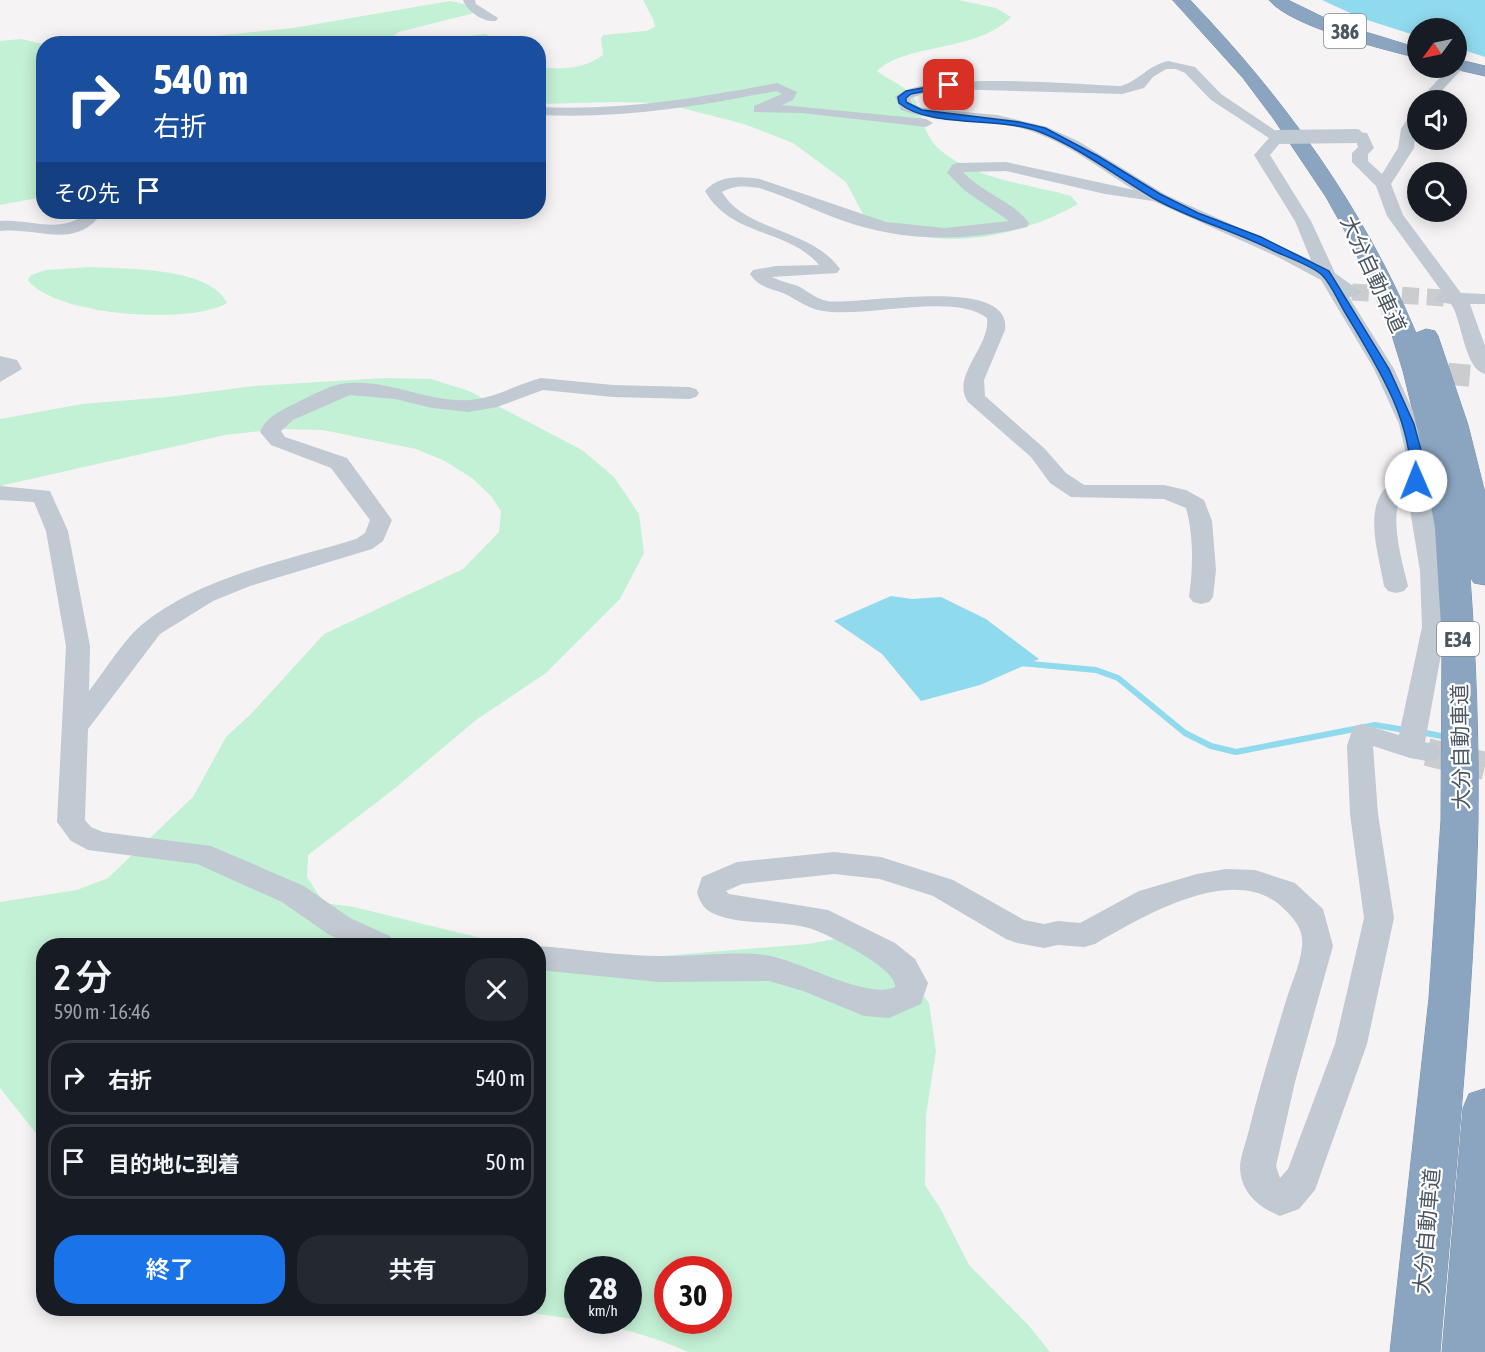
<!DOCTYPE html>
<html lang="ja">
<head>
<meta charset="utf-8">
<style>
  :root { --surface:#171b24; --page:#242831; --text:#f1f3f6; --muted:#9ea1a6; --line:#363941; --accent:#1a73e8 }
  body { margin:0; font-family:"Asap Condensed","Noto Sans JP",sans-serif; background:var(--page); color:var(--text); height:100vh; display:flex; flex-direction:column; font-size:22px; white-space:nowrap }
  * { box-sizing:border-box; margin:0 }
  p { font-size:20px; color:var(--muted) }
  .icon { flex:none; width:33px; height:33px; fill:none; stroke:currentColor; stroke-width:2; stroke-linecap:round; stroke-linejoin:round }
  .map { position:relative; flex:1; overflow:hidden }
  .sheet { position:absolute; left:36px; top:938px; width:510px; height:378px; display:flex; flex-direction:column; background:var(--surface); border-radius:24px; box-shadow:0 3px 15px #0003 }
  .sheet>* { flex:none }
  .guide { position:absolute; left:36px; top:36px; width:510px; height:183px; border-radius:24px; box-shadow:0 3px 15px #0003; background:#1a4fa0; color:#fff; overflow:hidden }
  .needle { width:39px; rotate:237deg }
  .buttons { position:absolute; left:1407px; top:18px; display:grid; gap:12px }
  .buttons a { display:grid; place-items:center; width:60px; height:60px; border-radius:50%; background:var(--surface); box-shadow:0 3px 15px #0003; font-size:30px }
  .speed { position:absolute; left:564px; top:1256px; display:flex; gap:12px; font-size:30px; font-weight:700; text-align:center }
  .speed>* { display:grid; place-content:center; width:78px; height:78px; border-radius:50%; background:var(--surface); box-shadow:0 3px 15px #0003; line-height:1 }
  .speed small { font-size:15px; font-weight:400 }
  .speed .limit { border:9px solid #d22; background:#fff; color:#111 }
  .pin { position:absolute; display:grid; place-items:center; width:51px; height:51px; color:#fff; margin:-26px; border-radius:12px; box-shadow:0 3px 9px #0006 }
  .me { position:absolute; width:66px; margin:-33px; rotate:359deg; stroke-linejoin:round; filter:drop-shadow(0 0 4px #0008) }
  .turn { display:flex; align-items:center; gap:21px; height:126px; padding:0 18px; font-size:27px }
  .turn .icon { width:78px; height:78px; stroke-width:2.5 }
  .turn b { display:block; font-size:42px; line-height:51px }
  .then { display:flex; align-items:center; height:57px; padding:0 18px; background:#0003; gap:12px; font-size:22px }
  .round { display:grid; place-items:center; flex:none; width:63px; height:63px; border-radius:24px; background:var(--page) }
  .overview { display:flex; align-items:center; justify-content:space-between; height:102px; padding:0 18px }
  h1 { font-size:36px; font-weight:600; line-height:45px }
  .action { display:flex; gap:12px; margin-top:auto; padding:12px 18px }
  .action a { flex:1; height:69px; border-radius:24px; background:var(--accent); color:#fff; font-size:24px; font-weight:600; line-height:69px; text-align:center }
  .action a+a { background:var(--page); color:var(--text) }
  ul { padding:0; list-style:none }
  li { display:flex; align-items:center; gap:18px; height:75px; margin:0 12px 9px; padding:0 6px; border:3px solid var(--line); border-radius:24px }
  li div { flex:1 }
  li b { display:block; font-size:22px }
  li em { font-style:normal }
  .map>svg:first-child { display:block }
</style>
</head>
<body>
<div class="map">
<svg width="1485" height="1352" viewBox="0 0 1485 1352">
  <rect width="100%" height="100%" fill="#f5f3f3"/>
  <g fill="#c3f1d5" fill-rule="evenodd">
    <path d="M 643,0 L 958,0 L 996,8 L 1011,17 C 978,52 906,43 877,71 C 887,79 909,88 914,98 C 922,114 924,135 938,148 C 972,179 1028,184 1071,196 L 1078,204 C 1033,230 968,247 917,235 C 899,230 881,222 864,216 L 846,182 L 793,143 L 744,124 L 662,103 L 614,102 L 539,104 L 538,67 C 562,70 584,69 603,55 L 601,38 L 603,35 L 646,31 L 655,27 L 653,19 Z"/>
    <path d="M 450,1 L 464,4 L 478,12 L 399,32 L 390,39 L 412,43 L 485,34 L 495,38 L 490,44 L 137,44 L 293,28 Z"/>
    <path d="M 21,39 L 43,44 L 43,197 L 0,205 L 0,41 Z"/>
    <path d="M 90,267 C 126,269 210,267 227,303 C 191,325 54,316 28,280 L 31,275 L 46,270 Z"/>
    <path d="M 385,378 L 431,379 L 469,391 L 582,450 L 614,477 L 639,514 L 644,553 L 620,599 L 546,673 L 476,720 L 394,789 L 308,855 L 307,877 L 324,903 L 354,907 L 509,945 L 44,945 L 43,1142 L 0,1088 L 0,902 L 77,890 L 108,878 L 193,797 L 226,737 L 251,714 L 324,634 L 463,569 L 499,532 L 501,511 L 491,496 L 472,478 L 445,461 L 416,449 L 323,430 L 279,429 L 225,435 L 0,486 L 0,419 L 82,404 L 168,397 L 254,386 Z"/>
    <path d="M 851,936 L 893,957 L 929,1003 L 936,1051 L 926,1115 L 925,1185 L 940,1208 L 969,1265 L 1030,1327 L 1050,1352 L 688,1352 C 624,1323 565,1318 496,1308 L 538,1308 L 539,953 L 634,968 L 661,956 L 808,944 ZM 578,1269 L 628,1269 L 628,1320 L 578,1320 ZM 668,1269 L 718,1269 L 718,1320 L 668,1320 Z"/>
  </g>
  <g fill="#90daee">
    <path d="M 1322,0 L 1485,0 L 1485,57 L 1457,48 L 1456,28 L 1418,28 L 1417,36 L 1361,18 Z"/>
    <path d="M 891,596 L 912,599 L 941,597 L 986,619 L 1039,659 L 980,685 L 921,701 L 882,654 L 834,621 Z"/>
  </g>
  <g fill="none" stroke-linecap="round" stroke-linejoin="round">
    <g stroke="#90daee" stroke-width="6">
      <path d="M 1020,663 L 1096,670 L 1118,678 L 1185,733 L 1211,746 L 1236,752 L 1375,725 L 1405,730"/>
      <path d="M 1420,732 L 1447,737"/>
    </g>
    <path stroke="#caccce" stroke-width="17" stroke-dasharray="17 8" stroke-linecap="butt" d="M 1352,292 L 1444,298"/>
    <path stroke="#caccce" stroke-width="22" stroke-dasharray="22 10" stroke-linecap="butt" d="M 1416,371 L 1473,376"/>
    <path stroke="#caccce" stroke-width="28" stroke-dasharray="28 14" stroke-linecap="butt" d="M 1427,752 L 1485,766"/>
    <defs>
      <g id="highway">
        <path d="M 1173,0 L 1190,0 C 1284,98 1363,207 1416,333 L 1426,329 L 1435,331 L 1438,336 L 1468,425 L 1485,493 L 1485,585 L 1474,583 L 1470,577 C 1476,658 1479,740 1478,822 C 1474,999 1455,1175 1440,1352 L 1390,1352 L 1429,998 L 1441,820 L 1442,642 L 1435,528 L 1418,432 L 1403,371 L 1391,332 L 1350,240 L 1326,197 L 1273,118 L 1243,78 Z"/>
        <path d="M 1269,0 L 1288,0 L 1333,22 L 1418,48 L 1418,58 C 1383,49 1291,27 1269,0 Z"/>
        <path d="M 1456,59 L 1485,66 L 1485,76 L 1450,68 L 1456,68 Z"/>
        <path d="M 1485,1089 L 1485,1352 L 1442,1352 L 1463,1108 L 1469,1094 Z"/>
      </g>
    </defs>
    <use href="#highway" stroke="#7690ad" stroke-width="1"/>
    <g fill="#c1cad2" fill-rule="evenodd">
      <path d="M 463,0 L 475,0 L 476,4 L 498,18 L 496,21 C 484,23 467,11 463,0 Z"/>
      <path d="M 1168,61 L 1195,67 L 1221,94 L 1285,137 L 1270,155 L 1311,221 L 1335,273 L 1361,292 L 1358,296 L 1349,297 L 1394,369 L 1419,424 L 1428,454 L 1427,481 L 1444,571 L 1446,627 L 1425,742 L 1437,745 L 1440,752 L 1437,759 L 1427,761 L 1410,758 L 1373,746 L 1378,814 L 1394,918 L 1367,1044 L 1315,1190 L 1299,1209 L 1280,1216 C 1258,1207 1240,1192 1240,1166 C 1241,1154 1247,1139 1250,1126 C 1260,1085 1273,1044 1285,1004 C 1290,986 1300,966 1302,947 C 1304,930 1295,919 1283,908 C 1234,861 1142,917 1095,944 L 1084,947 L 1058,945 L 1044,948 L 1017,943 L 1006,939 L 933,896 L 880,879 L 834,874 L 742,884 L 726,891 L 729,894 L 828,910 L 895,943 L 915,959 L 928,983 L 921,1004 L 889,1018 L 864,1016 L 803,991 L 769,981 L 659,982 L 538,970 L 538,946 C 579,949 620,956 661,956 C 692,957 742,950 770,956 C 803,962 868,1000 895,987 C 898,969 829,935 812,929 C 781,919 743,927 712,913 C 704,909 699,901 697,892 L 702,877 L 737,862 L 834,852 L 881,857 L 953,880 L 1024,920 L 1044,924 L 1058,921 L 1080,923 L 1139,891 L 1197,874 L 1226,869 L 1255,870 L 1295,883 L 1323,909 L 1333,946 L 1295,1082 L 1276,1166 L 1280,1178 L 1288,1169 L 1335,1044 L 1364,918 L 1350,814 L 1347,746 L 1353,727 L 1362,724 L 1399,735 L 1422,627 L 1420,571 L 1407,491 C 1385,507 1403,564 1408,586 L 1404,591 L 1396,593 L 1388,591 L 1384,586 C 1378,550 1357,491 1405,477 L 1406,454 L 1399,424 L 1374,369 L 1321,280 L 1276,256 L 1153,201 L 1105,194 L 1006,171 L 963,172 C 982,193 1013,201 1029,223 L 1027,227 C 965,242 901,242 841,220 C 813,210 787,196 759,188 C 745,186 734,185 722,192 C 745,232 811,228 840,269 L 837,273 L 772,277 C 780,281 789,283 798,286 C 808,291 816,299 827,301 C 859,306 1013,274 1005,330 L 984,380 L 985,396 L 1045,449 L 1066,473 L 1084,485 L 1164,485 L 1186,490 L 1204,500 L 1212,521 L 1216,570 L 1213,597 L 1209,602 L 1201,604 L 1193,602 L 1189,597 C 1193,568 1194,537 1186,508 L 1164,499 L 1071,497 L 1050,483 L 1031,457 L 968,402 C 950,376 991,346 987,318 C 955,292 866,318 823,311 C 808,309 798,300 785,294 C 771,288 759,288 750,274 L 753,270 L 776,266 L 819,265 C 789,229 731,237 705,191 C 718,175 741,176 760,179 L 886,222 L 945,228 L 1009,221 L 964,190 L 947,173 L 952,165 L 957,163 L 1006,162 L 1134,190 C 1096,166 1060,137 1016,127 C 978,119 938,123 901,110 L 895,97 C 919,70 1081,85 1121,86 C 1140,80 1147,66 1168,61 ZM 1166,69 L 1176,69 L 1185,73 L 1211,100 L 1269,138 L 1254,155 L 1295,221 L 1311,260 L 1166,195 L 1078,141 L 1047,127 L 997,115 L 922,108 L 912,104 L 910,99 L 924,93 L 949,89 L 1122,94 L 1144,88 L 1153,77 Z"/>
      <path d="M 1456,64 L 1463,68 L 1433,100 L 1419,100 L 1449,68 L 1456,68 Z"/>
      <path d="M 777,83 L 797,92 L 793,100 L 782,105 L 926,119 L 933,123 L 926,127 L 802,113 L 754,112 L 754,106 L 782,94 L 776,91 C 696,107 620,119 538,115 L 538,107 C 621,111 697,98 777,83 Z"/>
      <path d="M 1418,109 L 1414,148 L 1391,184 L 1403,215 L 1461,293 L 1485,294 L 1485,304 L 1470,304 L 1485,346 L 1485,374 C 1464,369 1462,319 1451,304 L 1438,302 L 1435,298 L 1443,293 L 1387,216 L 1376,186 L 1352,162 L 1352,153 L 1358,147 L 1356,140 L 1349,136 L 1356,132 L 1367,133 L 1374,148 L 1368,154 L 1368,161 L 1382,174 L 1398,148 L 1401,129 L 1413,110 Z"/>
      <path d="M 86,212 L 103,212 C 75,251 39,227 0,231 L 0,221 C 30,218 63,236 86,212 Z"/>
      <path d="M 0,356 L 17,360 L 22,369 L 0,382 Z"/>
      <path d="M 541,378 L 613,385 L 689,387 L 696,389 L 699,393 L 696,397 L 689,399 L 613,397 L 543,390 L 497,407 L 469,412 L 432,408 L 395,399 L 350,395 L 293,420 L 281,431 L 285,437 L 347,458 L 392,520 L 383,541 L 372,549 L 250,586 L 213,601 L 160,634 L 88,729 L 85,820 L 91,827 L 103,832 L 211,846 L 304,886 L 350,918 L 390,936 L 394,945 L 350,945 L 328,934 L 282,902 L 197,864 L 88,850 L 71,841 L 57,822 L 66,646 L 46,531 L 34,502 L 0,500 L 0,486 L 50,491 L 68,531 L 90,646 L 89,691 C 104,672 126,636 144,623 C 203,576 285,561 356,539 L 365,533 L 370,520 L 331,468 L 271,445 L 260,432 C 266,417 280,411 294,404 C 311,396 330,384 349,383 C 391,380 430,403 471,400 C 496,398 517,384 541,378 Z"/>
    </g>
    <use href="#highway" fill="#8ba5c1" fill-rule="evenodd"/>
    <path stroke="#c1cad2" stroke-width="14" d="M 1278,137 L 1356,136"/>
  </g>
  <path fill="#1a73e8" stroke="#114b97" stroke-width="1.5" d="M 949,83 L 951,86 L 911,94 L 906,98 L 906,102 L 922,110 L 1019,122 L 1045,128 L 1098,156 L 1160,194 L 1198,213 L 1261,237 L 1329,271 L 1389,369 L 1414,424 L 1422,454 L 1420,483 L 1411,481 C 1412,419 1377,366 1346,314 C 1339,303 1332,285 1322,275 C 1313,266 1287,257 1274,251 C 1235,231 1192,220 1153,198 C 1116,176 1080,148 1040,132 C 1000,116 930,129 899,103 L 898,97 L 906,91 Z"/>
  <g text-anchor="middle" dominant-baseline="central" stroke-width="4.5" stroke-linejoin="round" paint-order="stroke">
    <g fill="#fff" stroke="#808990" stroke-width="1.5">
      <rect x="1324" y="14" width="42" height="34" rx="4.5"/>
      <rect x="1437" y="622" width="42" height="34" rx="4.5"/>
    </g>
    <g font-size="20" font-weight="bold" fill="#4a5661">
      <text x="1345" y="31">386</text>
      <text x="1458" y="639">E34</text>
    </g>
    <g font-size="21" fill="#4a5661" stroke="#fff">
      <text transform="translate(1374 274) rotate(65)">大分自動車道</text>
      <text transform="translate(1460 747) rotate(-91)">大分自動車道</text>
      <text transform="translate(1426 1231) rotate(-85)">大分自動車道</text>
    </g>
  </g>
</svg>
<div class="buttons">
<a><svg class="needle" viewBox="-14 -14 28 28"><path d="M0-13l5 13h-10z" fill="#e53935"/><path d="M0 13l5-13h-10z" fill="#9ea1a6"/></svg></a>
<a><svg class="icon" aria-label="sound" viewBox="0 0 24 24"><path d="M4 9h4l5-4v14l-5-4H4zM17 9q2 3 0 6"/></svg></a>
<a><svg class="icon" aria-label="search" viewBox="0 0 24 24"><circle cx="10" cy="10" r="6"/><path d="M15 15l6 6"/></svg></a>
</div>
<div class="speed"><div>28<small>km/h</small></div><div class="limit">30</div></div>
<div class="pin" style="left:949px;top:85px;background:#d93025"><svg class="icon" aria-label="arrive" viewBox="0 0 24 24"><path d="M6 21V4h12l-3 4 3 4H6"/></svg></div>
<svg class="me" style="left:1416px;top:481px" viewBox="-20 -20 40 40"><circle r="19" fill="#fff"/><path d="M0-13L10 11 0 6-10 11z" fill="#1a73e8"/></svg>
<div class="guide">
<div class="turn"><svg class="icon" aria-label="right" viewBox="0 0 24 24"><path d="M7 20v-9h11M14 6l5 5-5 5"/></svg><div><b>540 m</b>右折</div></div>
<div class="then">その先<svg class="icon" aria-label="arrive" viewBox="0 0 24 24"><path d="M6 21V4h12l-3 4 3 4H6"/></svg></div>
</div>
<section class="sheet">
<div class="overview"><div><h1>2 分</h1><p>590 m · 16:46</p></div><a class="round"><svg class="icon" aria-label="close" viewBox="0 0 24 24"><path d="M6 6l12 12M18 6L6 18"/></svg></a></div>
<ul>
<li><svg class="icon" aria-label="right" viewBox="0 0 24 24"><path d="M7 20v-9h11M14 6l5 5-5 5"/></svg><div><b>右折</b></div><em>540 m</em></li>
<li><svg class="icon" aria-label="arrive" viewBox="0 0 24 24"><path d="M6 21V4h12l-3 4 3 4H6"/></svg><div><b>目的地に到着</b></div><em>50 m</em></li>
</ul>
<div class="action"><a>終了</a><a>共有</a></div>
</section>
</div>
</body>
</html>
